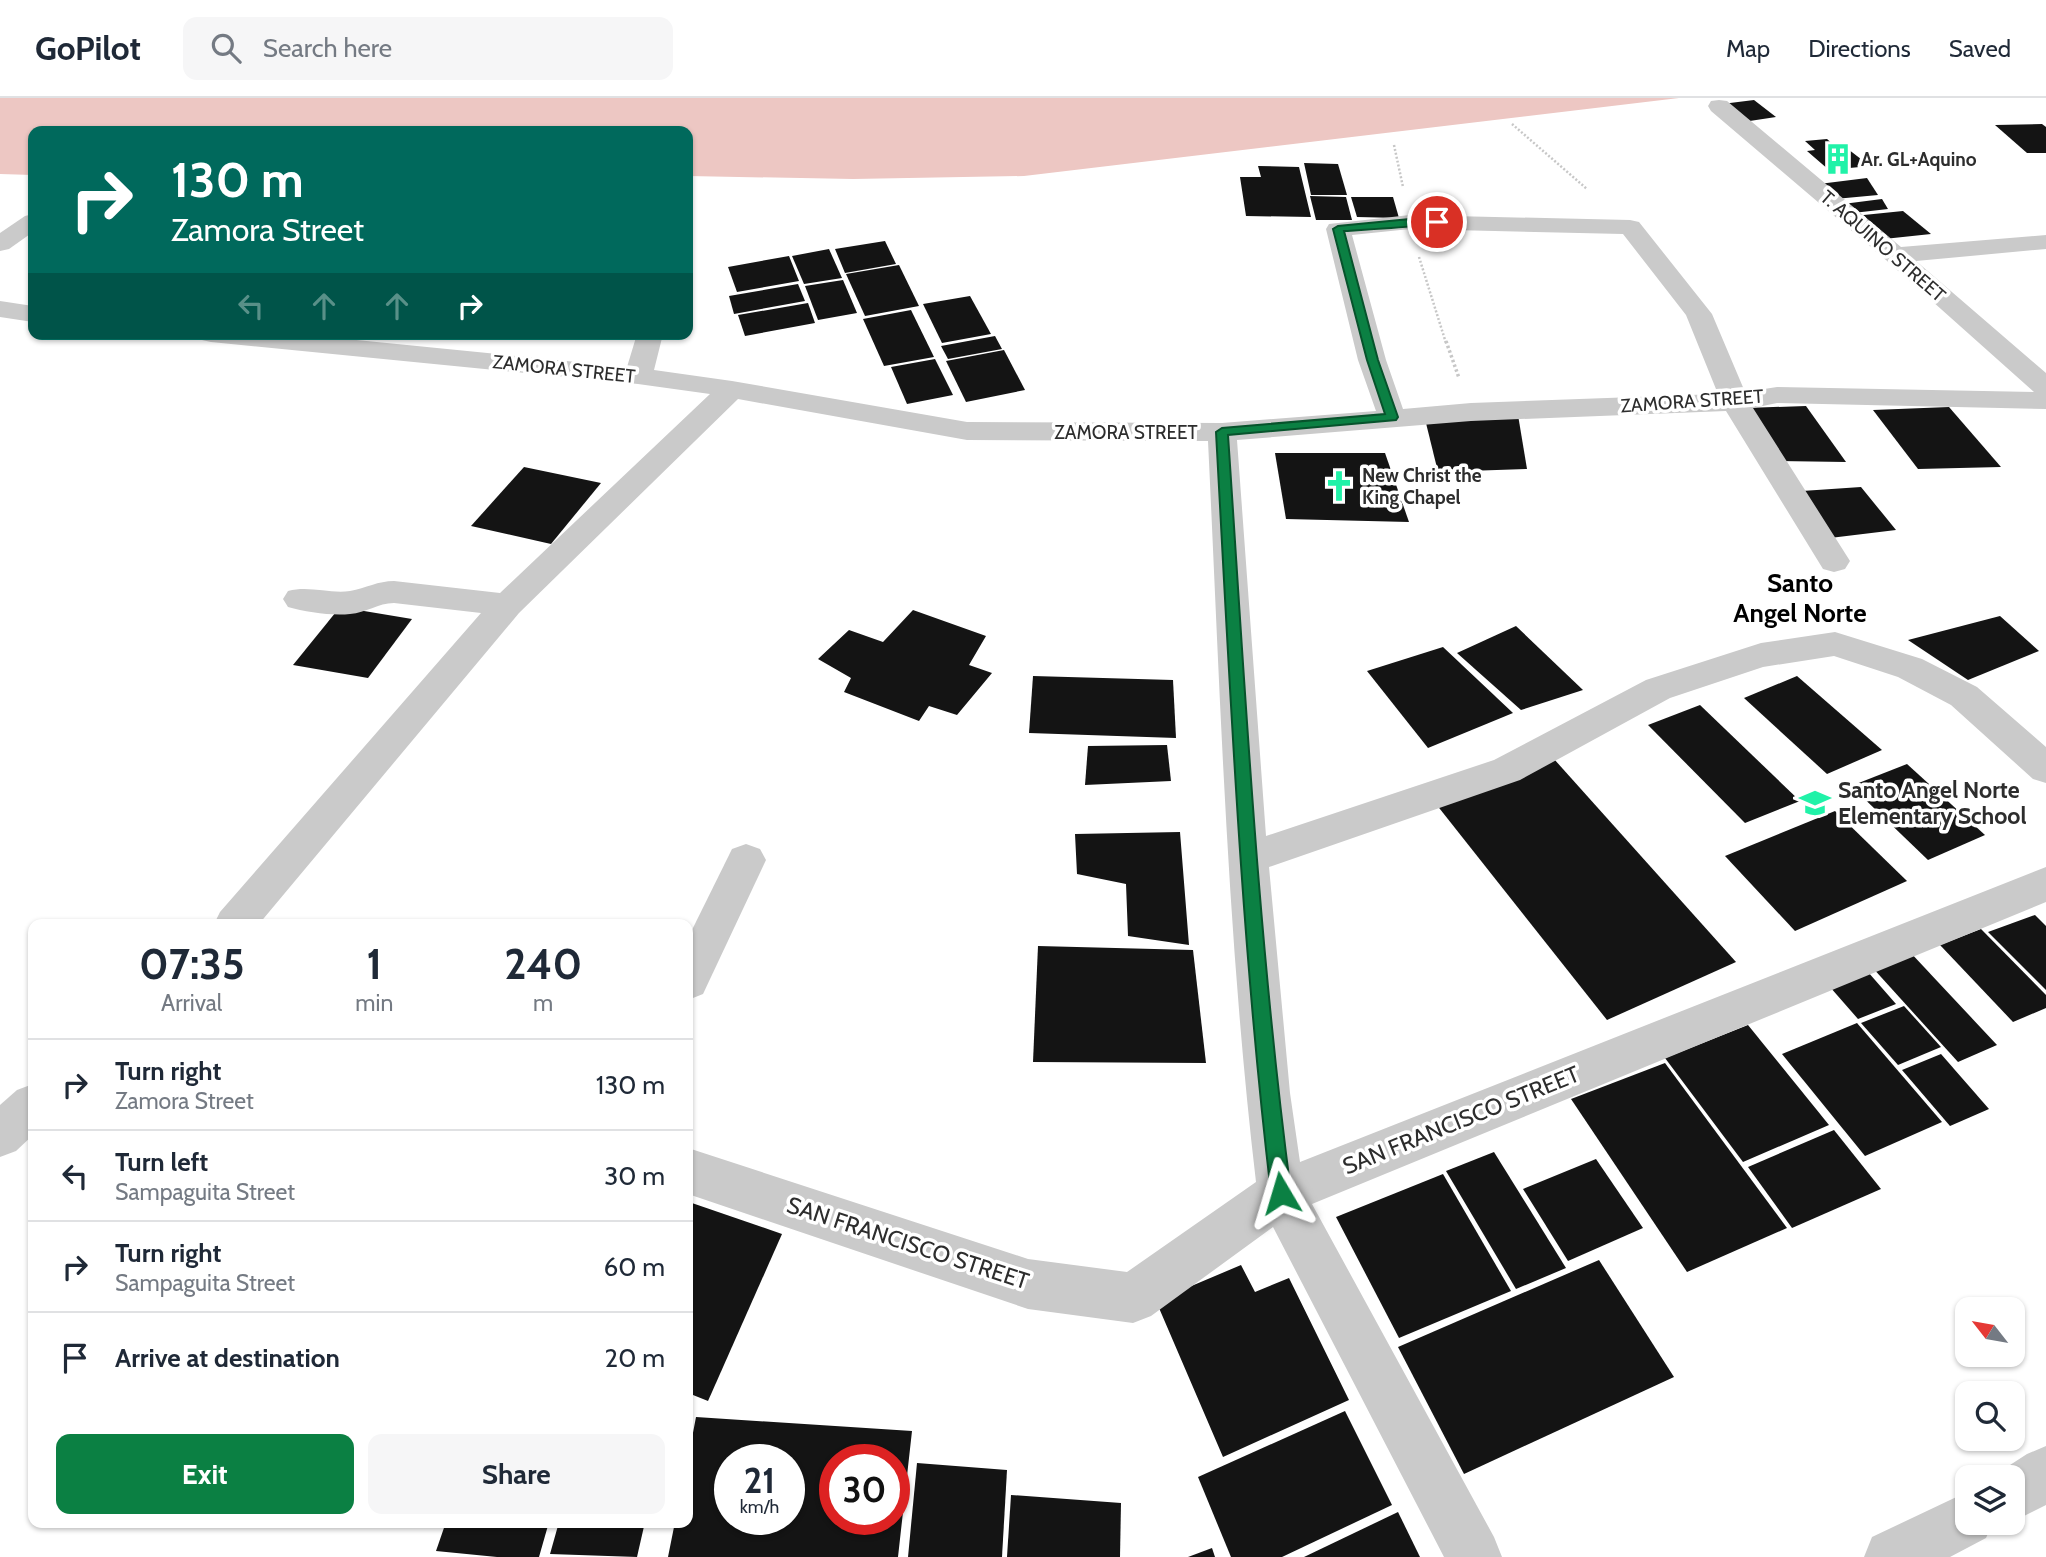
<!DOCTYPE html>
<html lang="en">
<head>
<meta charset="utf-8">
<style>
  :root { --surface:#fff; --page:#f6f6f7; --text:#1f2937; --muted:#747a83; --line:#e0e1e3; --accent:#0b8043 }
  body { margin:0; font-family:Cabin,sans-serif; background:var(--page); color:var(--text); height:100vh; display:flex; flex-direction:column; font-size:26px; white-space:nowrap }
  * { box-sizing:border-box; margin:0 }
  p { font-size:23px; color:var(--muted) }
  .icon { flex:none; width:38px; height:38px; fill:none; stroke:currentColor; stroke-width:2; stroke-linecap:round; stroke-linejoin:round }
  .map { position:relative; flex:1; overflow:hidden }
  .panel { position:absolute; left:28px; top:821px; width:665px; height:609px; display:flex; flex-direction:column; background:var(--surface); border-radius:14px; box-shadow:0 2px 5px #0004 }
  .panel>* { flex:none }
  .guide { position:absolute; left:28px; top:28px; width:665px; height:214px; border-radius:14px; box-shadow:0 2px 5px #0004; background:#00695c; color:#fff; overflow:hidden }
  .needle { width:46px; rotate:301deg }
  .fabs { position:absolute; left:1955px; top:1199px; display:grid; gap:14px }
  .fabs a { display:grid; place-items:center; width:70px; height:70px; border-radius:14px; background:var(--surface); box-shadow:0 2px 5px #0004; font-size:35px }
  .speed { position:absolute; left:714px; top:1346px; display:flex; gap:14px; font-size:35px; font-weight:700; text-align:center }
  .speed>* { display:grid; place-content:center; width:91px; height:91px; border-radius:50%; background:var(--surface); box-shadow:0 2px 5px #0004; line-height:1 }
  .speed small { font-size:18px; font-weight:400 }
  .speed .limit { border:10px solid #d22; background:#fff; color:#111 }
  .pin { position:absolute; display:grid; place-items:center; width:60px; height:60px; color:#fff; margin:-30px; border:4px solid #fff; border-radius:50%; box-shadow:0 2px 7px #0007 }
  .me { position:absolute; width:77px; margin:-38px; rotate:353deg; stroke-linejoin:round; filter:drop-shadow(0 0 5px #0008) }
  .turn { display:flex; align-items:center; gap:24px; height:147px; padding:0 28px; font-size:32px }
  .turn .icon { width:91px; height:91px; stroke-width:2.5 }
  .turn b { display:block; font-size:49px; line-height:60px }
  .lanes { display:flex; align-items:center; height:66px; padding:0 28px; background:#0003; justify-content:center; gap:35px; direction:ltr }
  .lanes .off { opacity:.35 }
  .eta { display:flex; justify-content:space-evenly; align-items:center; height:119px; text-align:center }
  .eta b { font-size:42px; font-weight:700; line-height:49px }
  .cta { display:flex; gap:14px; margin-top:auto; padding:14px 28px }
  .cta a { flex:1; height:80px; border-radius:14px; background:var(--accent); color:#fff; font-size:28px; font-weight:700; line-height:80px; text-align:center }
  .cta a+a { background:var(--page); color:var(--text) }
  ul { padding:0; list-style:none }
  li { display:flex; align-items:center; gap:21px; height:91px; padding:0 28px; border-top:2px solid var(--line) }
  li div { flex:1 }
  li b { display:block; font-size:26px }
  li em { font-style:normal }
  header { display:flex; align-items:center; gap:42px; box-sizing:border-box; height:98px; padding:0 35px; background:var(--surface); border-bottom:2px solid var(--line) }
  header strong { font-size:33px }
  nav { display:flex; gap:38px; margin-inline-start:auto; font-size:24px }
  .search { width:490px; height:63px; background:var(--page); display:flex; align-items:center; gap:18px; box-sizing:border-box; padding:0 24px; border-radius:14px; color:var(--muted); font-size:26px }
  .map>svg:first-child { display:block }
</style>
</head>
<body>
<header>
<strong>GoPilot</strong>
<div class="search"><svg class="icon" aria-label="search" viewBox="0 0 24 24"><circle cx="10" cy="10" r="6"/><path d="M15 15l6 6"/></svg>Search here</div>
<nav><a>Map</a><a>Directions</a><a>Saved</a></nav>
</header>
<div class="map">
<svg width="2046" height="1459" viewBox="0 0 2046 1459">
  <rect width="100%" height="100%" fill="#fff"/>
  <path fill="#edc7c3" d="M 0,0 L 1679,0 L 1024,78 L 853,81 L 688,78 L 688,33 L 33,33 L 33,77 L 0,76 Z"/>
  <g fill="#141414" fill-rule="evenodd">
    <path d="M 1754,2 L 1776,19 L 1743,24 L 1722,6 Z"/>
    <path d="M 2042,26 L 2046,29 L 2046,55 L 2027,55 L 1995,27 Z"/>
    <path d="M 1827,41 L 1836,49 L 1844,48 L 1870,68 L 1829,72 L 1807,53 L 1815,52 L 1805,43 Z"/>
    <path d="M 1304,65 L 1338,66 L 1347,97 L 1311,97 Z"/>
    <path d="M 1258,68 L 1299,69 L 1311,119 L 1246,118 L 1240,79 L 1261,79 Z"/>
    <path d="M 1867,80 L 1878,97 L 1835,101 L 1819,86 Z"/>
    <path d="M 1310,98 L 1346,99 L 1352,122 L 1316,122 Z"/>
    <path d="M 1351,99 L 1393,99 L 1399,120 L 1357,119 Z"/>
    <path d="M 1882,101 L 1888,111 L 1853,115 L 1843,106 Z"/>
    <path d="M 1903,113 L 1931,136 L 1884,141 L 1854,118 Z"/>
    <path d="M 885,143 L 896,166 L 845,175 L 835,151 Z"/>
    <path d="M 829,151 L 842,180 L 804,186 L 792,158 Z"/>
    <path d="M 789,158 L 799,183 L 737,194 L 728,169 Z"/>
    <path d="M 899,167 L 919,208 L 865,218 L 846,176 Z"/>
    <path d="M 843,182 L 857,215 L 818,222 L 805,188 Z"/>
    <path d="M 798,186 L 805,203 L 734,216 L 729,198 Z"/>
    <path d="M 970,198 L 991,236 L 942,245 L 923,206 Z"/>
    <path d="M 808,205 L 815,225 L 745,238 L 738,217 Z"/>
    <path d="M 911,212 L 934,259 L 884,268 L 863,221 Z"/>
    <path d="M 995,238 L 1002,251 L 948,261 L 941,248 Z"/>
    <path d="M 1004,252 L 1025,292 L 966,304 L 946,263 Z"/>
    <path d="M 935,261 L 953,297 L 907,306 L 891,269 Z"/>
    <path d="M 1806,308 L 1846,364 L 1778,363 L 1746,310 Z"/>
    <path d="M 1949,309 L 2001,369 L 1918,371 L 1873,312 Z"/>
    <path d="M 1518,317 L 1527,371 L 1438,374 L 1425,321 Z"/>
    <path d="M 1275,355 L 1385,355 L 1409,424 L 1286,421 Z"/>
    <path d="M 524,369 L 601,385 L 551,446 L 471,428 Z"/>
    <path d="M 1861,389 L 1896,432 L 1830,440 L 1802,393 Z"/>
    <path d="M 340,509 L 412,521 L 368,580 L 293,567 Z"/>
    <path d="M 913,512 L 986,538 L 969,567 L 992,575 L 957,617 L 929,608 L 919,623 L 844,594 L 851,580 L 818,561 L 849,532 L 883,544 Z"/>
    <path d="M 2000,518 L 2039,553 L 1968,582 L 1908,542 Z"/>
    <path d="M 1516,528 L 1583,592 L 1521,612 L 1457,555 Z"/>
    <path d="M 1443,549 L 1513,615 L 1428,650 L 1367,573 Z"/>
    <path d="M 1033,578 L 1173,582 L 1176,640 L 1029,635 Z"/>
    <path d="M 1797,578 L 1882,652 L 1827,676 L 1744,600 Z"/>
    <path d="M 1700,607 L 1800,703 L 1745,725 L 1648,627 Z"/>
    <path d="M 1167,647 L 1171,683 L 1085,687 L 1088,648 Z"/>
    <path d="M 1554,661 L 1736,864 L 1607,922 L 1436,706 Z"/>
    <path d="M 1907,666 L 1985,737 L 1928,762 L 1851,688 Z"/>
    <path d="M 1835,713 L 1907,783 L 1795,833 L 1725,758 Z"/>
    <path d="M 1180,734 L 1189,847 L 1128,838 L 1126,786 L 1077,776 L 1075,736 Z"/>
    <path d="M 2035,817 L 2046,828 L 2046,892 L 1988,834 Z"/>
    <path d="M 1981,831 L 2046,897 L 2046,910 L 2013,924 L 1940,847 Z"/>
    <path d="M 1038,848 L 1193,852 L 1206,965 L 1033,964 Z"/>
    <path d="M 1909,853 L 1997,947 L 1958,964 L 1871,868 Z"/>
    <path d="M 1868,874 L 1896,906 L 1858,921 L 1830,889 Z"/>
    <path d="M 1904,908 L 1941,949 L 1898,967 L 1861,925 Z"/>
    <path d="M 1857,925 L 1942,1024 L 1865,1058 L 1782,956 Z"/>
    <path d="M 1748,927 L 1829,1027 L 1743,1064 L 1665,960 Z"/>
    <path d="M 1941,956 L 1989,1011 L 1950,1028 L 1902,972 Z"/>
    <path d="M 1665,965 L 1787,1130 L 1687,1174 L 1571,1001 Z"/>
    <path d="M 1834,1032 L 1881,1091 L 1792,1130 L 1748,1069 Z"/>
    <path d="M 1494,1054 L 1566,1170 L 1516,1191 L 1446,1073 Z"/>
    <path d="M 1596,1061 L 1643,1130 L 1568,1163 L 1523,1091 Z"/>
    <path d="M 1443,1076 L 1511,1193 L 1399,1240 L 1336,1119 Z"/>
    <path d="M 689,1104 L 782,1136 L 708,1303 L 688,1295 Z"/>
    <path d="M 1599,1162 L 1674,1279 L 1464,1376 L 1398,1249 Z"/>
    <path d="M 1241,1167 L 1255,1194 L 1289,1180 L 1349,1302 L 1223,1359 L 1156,1203 Z"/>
    <path d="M 1345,1313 L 1392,1407 L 1282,1459 L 1231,1459 L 1198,1379 Z"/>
    <path d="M 696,1319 L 912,1333 L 898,1459 L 668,1459 L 675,1424 L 688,1424 L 688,1361 ZM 730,1362 L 789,1362 L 789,1421 L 730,1421 ZM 835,1362 L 894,1362 L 894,1421 L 835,1421 Z"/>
    <path d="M 917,1365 L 1007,1372 L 1002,1459 L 908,1459 Z"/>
    <path d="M 1011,1397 L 1121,1405 L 1120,1459 L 1007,1459 Z"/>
    <path d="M 1398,1414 L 1420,1459 L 1304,1459 Z"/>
    <path d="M 446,1424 L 549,1424 L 539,1459 L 497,1459 L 436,1453 Z"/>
    <path d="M 559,1424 L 645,1424 L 637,1459 L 550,1456 Z"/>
    <path d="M 1212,1450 L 1215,1459 L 1188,1459 Z"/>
  </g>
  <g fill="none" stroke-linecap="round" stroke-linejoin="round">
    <g stroke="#c7c7c7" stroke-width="2.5" stroke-dasharray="2 2" stroke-linecap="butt">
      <path d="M 1512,26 L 1587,91"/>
      <path d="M 1394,47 L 1403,89"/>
      <path d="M 1419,159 L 1446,245"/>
    </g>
    <path stroke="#c7c7c7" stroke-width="3.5" stroke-dasharray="2.5 2.5" stroke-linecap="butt" d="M 1446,243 L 1459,280"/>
    <g fill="#cacaca" fill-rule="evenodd">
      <path d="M 1719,2 L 1727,3 L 1901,149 L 2046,137 L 2046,151 L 1916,163 L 2046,275 L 2046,311 L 1777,305 L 1753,310 L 1850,463 L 1845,471 L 1834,474 L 1823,471 L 1726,313 L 1471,323 L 1237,342 L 1266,738 L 1494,662 L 1646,582 L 1761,545 L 1835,534 L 1922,561 L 1977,589 L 2046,649 L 2046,685 L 2033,681 L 1951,607 L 1898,579 L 1834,558 L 1763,569 L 1670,600 L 1520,682 L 1269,769 L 1290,995 L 1300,1064 L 2046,769 L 2046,804 L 1312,1106 L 1494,1439 L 1502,1459 L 1444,1459 L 1273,1129 L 1151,1218 L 1133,1225 L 1028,1211 L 688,1096 L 688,1050 L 1028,1161 L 1127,1174 L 1256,1084 C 1227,838 1220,590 1208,343 L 967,342 L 738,301 L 519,515 L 259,826 L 214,826 L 220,814 L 481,515 L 394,505 C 378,505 366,515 350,516 C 332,518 306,514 288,509 L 283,501 L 288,493 C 309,487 329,496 350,493 C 366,490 378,483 394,483 L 500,495 L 710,296 L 638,286 L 211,244 L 202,242 L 198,236 L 296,236 L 627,269 L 637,236 L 663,236 L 654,272 L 732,283 L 967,324 L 1222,325 L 1376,313 L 1358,262 L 1326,131 L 1329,126 L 1410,117 L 1630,122 L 1639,124 L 1712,216 L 1745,294 L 1777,289 L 2034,294 L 1886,162 L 1711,13 L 1708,8 L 1711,3 ZM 1410,131 L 1623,136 L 1686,217 L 1718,296 L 1471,305 L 1403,311 L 1386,262 L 1352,137 Z"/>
      <path d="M 33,116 L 33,134 L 9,151 L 0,153 L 0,135 L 25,118 Z"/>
      <path d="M 0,203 L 33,208 L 33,224 L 0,219 Z"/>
      <path d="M 746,746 L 760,751 L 766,762 L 703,896 L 688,902 L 688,840 L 732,751 Z"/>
      <path d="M 33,986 L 33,1037 L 16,1053 L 0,1059 L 0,1007 L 17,992 Z"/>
      <path d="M 2046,1348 L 2046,1407 L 2012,1424 L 2012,1379 L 1993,1378 L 2027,1356 Z"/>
      <path d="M 1967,1394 L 1967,1424 L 1993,1424 L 1986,1440 L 1950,1459 L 1864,1459 L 1872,1439 Z"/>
    </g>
  </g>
  <path fill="#0b8043" stroke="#07532c" stroke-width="2" d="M 1410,121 L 1437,121 L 1442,124 C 1437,128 1359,132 1344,133 L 1378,262 L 1398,319 L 1396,322 L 1228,337 C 1245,590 1258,843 1291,1095 L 1288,1102 L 1281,1105 L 1274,1102 L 1271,1095 C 1241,842 1230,588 1216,334 L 1222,330 L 1385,316 L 1367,262 L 1333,131 L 1338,128 Z"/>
  <defs>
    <symbol id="building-bare" viewBox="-9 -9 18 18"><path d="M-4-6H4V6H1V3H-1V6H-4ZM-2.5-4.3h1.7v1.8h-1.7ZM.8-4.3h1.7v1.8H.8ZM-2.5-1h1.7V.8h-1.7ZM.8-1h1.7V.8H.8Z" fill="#20f2a8" stroke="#fff" stroke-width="2.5" paint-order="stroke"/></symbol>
    <symbol id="church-bare" viewBox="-9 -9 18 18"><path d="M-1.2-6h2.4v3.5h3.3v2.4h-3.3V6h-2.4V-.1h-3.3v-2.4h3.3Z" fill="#20f2a8" stroke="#fff" stroke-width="2.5" paint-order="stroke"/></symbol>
    <symbol id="school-bare" viewBox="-9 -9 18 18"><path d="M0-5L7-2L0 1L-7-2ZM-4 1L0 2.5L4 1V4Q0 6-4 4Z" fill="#20f2a8" stroke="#fff" stroke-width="2.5" paint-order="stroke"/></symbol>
  </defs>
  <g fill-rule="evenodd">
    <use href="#building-bare" x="1816" y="39" width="44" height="44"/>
    <use href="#church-bare" x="1317" y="366" width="44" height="44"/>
    <use href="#school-bare" x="1793" y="683" width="44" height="44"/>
  </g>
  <g text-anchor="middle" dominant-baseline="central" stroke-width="7" stroke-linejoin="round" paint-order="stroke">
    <g font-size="19" font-weight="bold" fill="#2d2d2d" stroke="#fff" text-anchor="start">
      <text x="1861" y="61">Ar. GL+Aquino</text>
      <text x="1362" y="377">New Christ the<tspan x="1362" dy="22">King Chapel</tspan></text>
    </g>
    <g font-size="19" fill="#2d2d2d" stroke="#fff">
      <text transform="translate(1883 148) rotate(41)">T. AQUINO STREET</text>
      <text transform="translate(564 271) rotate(6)">ZAMORA STREET</text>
      <text transform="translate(1692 303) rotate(-4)">ZAMORA STREET</text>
      <text x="1126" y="334">ZAMORA STREET</text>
    </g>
    <g font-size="23" font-weight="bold" fill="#2d2d2d" stroke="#fff" text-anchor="start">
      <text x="1838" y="692">Santo Angel Norte<tspan x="1838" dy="26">Elementary School</tspan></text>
    </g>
    <g font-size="23" fill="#2d2d2d" stroke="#fff">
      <text transform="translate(1461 1022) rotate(-22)">SAN FRANCISCO STREET</text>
      <text transform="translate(908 1145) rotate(18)">SAN FRANCISCO STREET</text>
    </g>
    <g font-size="26" font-weight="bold" fill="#000" stroke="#fff">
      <text x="1800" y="485">Santo<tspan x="1800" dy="30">Angel Norte</tspan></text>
    </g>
  </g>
</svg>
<div class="fabs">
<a><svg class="needle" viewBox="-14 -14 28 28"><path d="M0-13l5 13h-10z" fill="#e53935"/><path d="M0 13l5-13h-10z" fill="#747a83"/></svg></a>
<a><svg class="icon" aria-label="search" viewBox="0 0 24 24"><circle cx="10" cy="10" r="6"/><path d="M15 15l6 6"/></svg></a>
<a><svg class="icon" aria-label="layers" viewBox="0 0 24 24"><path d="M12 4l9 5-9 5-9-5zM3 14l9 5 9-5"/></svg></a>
</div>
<div class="speed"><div>21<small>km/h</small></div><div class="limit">30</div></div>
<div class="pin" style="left:1437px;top:124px;background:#d93025"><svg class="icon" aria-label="arrive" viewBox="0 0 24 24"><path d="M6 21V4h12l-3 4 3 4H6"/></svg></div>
<svg class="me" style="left:1281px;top:1095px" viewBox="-20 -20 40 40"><path d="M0-17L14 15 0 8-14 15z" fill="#0b8043" stroke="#fff" stroke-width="4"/></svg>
<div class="guide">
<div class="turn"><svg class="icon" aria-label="right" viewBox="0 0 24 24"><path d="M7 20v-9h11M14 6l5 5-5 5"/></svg><div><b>130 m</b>Zamora Street</div></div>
<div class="lanes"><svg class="icon off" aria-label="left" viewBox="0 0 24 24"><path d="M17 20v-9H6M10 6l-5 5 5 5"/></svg><svg class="icon off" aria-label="ahead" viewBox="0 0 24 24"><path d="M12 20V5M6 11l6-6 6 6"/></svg><svg class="icon off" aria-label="ahead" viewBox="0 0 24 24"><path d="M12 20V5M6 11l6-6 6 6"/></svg><svg class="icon" aria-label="right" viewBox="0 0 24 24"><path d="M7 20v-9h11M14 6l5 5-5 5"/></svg></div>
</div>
<section class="panel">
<div class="eta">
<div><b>07:35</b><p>Arrival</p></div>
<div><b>1</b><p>min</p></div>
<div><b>240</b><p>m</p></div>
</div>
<ul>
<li><svg class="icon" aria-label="right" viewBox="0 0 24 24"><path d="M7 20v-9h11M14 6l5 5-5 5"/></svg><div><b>Turn right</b><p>Zamora Street</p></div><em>130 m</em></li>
<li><svg class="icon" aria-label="left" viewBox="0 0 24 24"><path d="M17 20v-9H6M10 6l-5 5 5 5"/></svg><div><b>Turn left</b><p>Sampaguita Street</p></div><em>30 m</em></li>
<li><svg class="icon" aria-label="right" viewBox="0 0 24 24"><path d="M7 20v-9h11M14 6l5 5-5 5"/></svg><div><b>Turn right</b><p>Sampaguita Street</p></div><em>60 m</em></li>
<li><svg class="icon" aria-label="arrive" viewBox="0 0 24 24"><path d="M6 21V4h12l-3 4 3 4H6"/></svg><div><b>Arrive at destination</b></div><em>20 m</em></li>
</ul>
<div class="cta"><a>Exit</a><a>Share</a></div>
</section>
</div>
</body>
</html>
